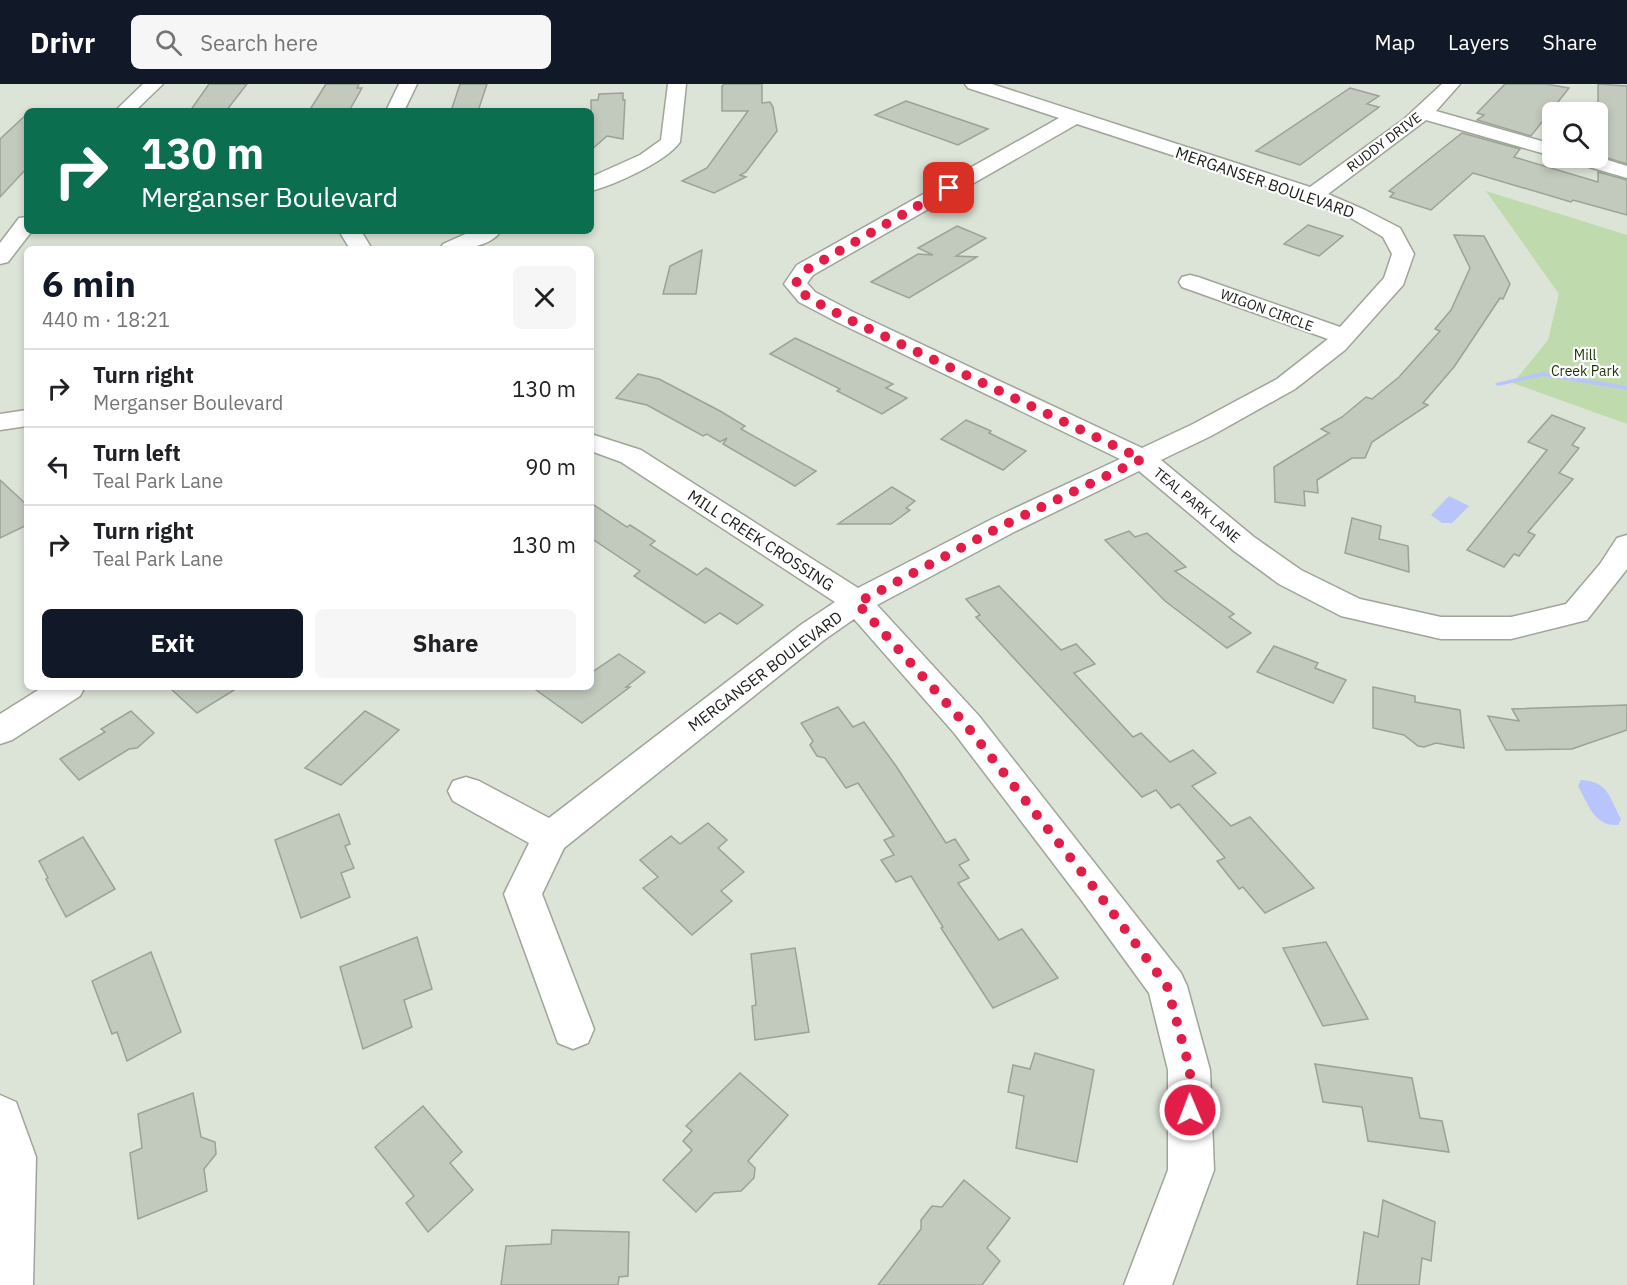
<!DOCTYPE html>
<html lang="en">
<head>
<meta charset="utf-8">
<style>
  :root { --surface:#fff; --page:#f6f6f6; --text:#202124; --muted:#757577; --line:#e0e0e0; --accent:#111827 }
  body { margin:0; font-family:"IBM Plex Sans",sans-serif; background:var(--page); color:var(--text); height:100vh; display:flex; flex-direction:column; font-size:22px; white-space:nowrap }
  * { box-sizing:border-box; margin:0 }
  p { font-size:20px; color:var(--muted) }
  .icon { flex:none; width:33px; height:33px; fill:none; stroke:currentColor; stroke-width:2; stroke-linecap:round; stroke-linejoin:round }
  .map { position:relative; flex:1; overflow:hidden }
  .sheet { position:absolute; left:24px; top:162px; width:570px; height:444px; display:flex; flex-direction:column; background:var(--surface); border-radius:9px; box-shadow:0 3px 9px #0003 }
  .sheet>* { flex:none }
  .top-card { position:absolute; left:24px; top:24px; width:570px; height:126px; border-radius:9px; box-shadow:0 3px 9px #0003; background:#0b6e4f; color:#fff; overflow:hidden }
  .buttons { position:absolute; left:1542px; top:18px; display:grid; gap:12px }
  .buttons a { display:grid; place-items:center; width:66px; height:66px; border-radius:9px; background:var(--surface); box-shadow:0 3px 9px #0003; font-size:30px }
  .pin { position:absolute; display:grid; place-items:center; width:51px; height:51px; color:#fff; margin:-26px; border-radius:12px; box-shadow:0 3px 9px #0006 }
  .me { position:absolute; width:66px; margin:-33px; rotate:359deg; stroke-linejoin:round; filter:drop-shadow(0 0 4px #0008) }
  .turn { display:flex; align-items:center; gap:21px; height:126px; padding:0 18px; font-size:27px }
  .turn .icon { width:78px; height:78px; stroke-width:2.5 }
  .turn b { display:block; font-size:42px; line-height:51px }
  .round { display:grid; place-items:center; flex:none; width:63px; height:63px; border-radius:9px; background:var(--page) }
  .head { display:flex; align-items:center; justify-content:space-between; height:102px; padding:0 18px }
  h1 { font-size:36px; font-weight:700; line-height:45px; color:var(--accent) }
  .action { display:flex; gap:12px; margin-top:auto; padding:12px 18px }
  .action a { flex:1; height:69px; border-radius:9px; background:var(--accent); color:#fff; font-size:24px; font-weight:700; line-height:69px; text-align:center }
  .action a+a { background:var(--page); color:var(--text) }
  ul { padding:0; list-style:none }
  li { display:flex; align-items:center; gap:18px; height:78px; padding:0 18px; border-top:2px solid var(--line) }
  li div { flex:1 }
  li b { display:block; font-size:22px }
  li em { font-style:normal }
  header { display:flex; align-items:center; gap:36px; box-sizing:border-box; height:84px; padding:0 30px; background:var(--accent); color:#fff }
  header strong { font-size:28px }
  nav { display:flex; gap:33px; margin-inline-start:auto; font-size:21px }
  .search { width:420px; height:54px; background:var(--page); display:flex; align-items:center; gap:15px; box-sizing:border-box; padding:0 21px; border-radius:9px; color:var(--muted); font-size:22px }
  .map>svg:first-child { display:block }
</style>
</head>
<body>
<header>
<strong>Drivr</strong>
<div class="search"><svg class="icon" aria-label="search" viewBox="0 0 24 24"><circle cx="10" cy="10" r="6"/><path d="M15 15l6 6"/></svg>Search here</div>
<nav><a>Map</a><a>Layers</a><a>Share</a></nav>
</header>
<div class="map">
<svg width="1627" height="1201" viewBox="0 0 1627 1201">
  <rect width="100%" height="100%" fill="#dce3d7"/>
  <path fill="#bfdbae" d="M 1486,107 L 1627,151 L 1627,340 L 1513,299 L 1548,256 L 1559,210 Z"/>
  <g fill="#b8c5fc">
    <path d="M 1449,412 L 1469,422 L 1452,439 L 1442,439 L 1431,431 Z"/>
    <path d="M 1581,696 C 1609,698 1609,713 1621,735 L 1618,741 C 1594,743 1588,719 1578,702 Z"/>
  </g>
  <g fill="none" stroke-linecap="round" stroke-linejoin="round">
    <path fill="#b8c5fc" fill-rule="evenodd" d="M 1543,288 L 1627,302 L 1627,306 L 1543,292 L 1498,302 L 1495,300 L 1496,299 Z"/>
  </g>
  <g fill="#c2cabd" stroke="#9ba296" stroke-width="1.5">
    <path d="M 209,0 L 247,0 L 226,27 L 190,27 Z"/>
    <path d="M 326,0 L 359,0 L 357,4 L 362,4 L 349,27 L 309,27 Z"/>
    <path d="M 460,0 L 487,0 L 478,27 L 451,27 Z"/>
    <path d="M 725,0 L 762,0 L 762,19 L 770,18 L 773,23 L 777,47 L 746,88 L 740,91 L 746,93 L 714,109 L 682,97 L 707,84 L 748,27 L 722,27 L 722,2 Z"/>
    <path d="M 1505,0 L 1546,0 L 1569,4 L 1531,52 L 1477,36 L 1484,31 L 1477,29 Z"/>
    <path d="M 1598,0 L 1627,2 L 1627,80 L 1598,71 Z"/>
    <path d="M 1350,4 L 1379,12 L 1367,20 L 1379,23 L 1300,81 L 1256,67 Z"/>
    <path d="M 623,9 L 623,16 L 625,16 L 623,55 L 607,52 L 591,66 L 591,16 L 598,16 L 599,10 Z"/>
    <path d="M 906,17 L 988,45 L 958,61 L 875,31 Z"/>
    <path d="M 27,30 L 27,84 L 0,113 L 0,55 Z"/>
    <path d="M 1462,49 L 1520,65 L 1514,73 L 1598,98 L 1598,88 L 1627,96 L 1627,131 L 1573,116 L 1571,118 L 1473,89 L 1431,126 L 1390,113 L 1394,109 L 1389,107 Z"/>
    <path d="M 1308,141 L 1343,152 L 1319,172 L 1284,160 Z"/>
    <path d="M 957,142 L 986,154 L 956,172 L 977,173 L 909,214 L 871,198 L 918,170 L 933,171 L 918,164 Z"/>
    <path d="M 1454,151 L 1484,152 L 1510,200 L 1503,215 L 1500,214 L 1454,283 L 1423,319 L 1428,321 L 1372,358 L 1365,374 L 1352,374 L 1317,396 L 1318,409 L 1304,407 L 1305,422 L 1275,418 L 1274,383 L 1329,349 L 1321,345 L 1342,333 L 1366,313 L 1372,315 L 1399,293 L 1440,247 L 1435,245 L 1451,226 L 1470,184 Z"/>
    <path d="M 702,166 L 696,210 L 663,210 L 670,182 Z"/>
    <path d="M 795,254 L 893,300 L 886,304 L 907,314 L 882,330 L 837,307 L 840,305 L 770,270 Z"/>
    <path d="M 638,290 L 659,295 L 720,327 L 745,342 L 741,345 L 816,387 L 795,402 L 723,360 L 727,354 L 720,358 L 707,350 L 703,352 L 647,321 L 616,314 Z"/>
    <path d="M 1552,331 L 1585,344 L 1572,361 L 1579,364 L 1559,389 L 1573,395 L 1528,448 L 1535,451 L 1519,472 L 1514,470 L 1504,483 L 1467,466 L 1547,366 L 1528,358 Z"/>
    <path d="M 966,336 L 991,347 L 989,349 L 1026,367 L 1003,386 L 941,355 Z"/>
    <path d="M 0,396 L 27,421 L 27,441 L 0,454 Z"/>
    <path d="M 892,403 L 915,417 L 906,424 L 910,426 L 891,440 L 838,440 Z"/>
    <path d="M 591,419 L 627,443 L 630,441 L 655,457 L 650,461 L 697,491 L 706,484 L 763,521 L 737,540 L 720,529 L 705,539 L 634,492 L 640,487 L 591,454 Z"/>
    <path d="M 1352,434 L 1381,442 L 1379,455 L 1408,462 L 1409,488 L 1345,469 Z"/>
    <path d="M 1129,447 L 1135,453 L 1147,449 L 1186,483 L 1175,487 L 1234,530 L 1229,533 L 1251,549 L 1227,564 L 1165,517 L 1105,456 Z"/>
    <path d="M 999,502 L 1061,566 L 1076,560 L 1095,580 L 1074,589 L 1133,653 L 1141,649 L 1170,678 L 1193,666 L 1216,689 L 1192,702 L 1231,742 L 1250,733 L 1314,804 L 1265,829 L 1243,803 L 1239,805 L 1217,777 L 1225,774 L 1179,720 L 1171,724 L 1156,706 L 1142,713 L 976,533 L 980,531 L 966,515 Z"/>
    <path d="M 1274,562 L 1318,579 L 1315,584 L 1346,596 L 1333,619 L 1257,588 Z"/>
    <path d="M 619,570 L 645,588 L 626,603 L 630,603 L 582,639 L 532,603 L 591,603 L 591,589 Z"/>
    <path d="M 169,603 L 239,603 L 197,629 Z"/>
    <path d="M 1373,603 L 1415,612 L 1415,618 L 1460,626 L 1464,664 L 1436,659 L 1424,663 L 1418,662 L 1404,651 L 1373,644 Z"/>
    <path d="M 1627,621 L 1627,646 L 1572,665 L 1506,666 L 1488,632 L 1519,637 L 1512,625 Z"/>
    <path d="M 838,623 L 853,643 L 864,638 L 896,682 L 946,759 L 955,755 L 969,776 L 959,781 L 969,794 L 958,799 L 999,856 L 1022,845 L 1058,894 L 993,924 L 941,844 L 943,843 L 911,792 L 896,798 L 881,776 L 894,771 L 884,756 L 894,752 L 858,699 L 846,704 L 825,674 L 817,672 L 810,661 L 813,657 L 801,639 Z"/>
    <path d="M 131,627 L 154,649 L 137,664 L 129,665 L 79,696 L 60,675 L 105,648 L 101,645 Z"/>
    <path d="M 365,627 L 399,646 L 341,701 L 305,684 Z"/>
    <path d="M 339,730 L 350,760 L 345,762 L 354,784 L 341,789 L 350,813 L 301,834 L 275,756 Z"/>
    <path d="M 708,739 L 727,756 L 718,764 L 744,788 L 721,807 L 732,817 L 692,851 L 643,804 L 658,793 L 640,776 L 671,752 L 680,760 Z"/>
    <path d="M 83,753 L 115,805 L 66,833 L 46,795 L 48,794 L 39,777 Z"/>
    <path d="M 417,853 L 432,905 L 404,916 L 412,943 L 363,965 L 340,883 Z"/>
    <path d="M 1326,858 L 1368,935 L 1323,942 L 1283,864 Z"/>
    <path d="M 795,864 L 809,948 L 755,956 L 752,922 L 756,921 L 751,870 Z"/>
    <path d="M 151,868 L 181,948 L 127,977 L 117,948 L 112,950 L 92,897 Z"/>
    <path d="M 1035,969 L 1094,986 L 1077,1078 L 1016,1064 L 1024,1012 L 1008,1008 L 1013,981 L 1030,985 Z"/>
    <path d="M 1315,980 L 1412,994 L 1420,1034 L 1442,1037 L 1449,1068 L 1368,1057 L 1362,1023 L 1323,1018 Z"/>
    <path d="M 740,989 L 788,1031 L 748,1077 L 755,1084 L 754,1094 L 741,1107 L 714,1109 L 696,1128 L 663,1096 L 692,1066 L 683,1057 L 692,1047 L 686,1042 Z"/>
    <path d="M 193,1009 L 201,1053 L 215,1058 L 216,1070 L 204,1085 L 207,1107 L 138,1135 L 130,1069 L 142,1064 L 138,1030 Z"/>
    <path d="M 423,1022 L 462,1068 L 450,1079 L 473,1106 L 428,1148 L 406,1119 L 414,1112 L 375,1063 Z"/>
    <path d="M 964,1096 L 1010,1134 L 987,1164 L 1000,1177 L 982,1201 L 878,1201 L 921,1145 L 921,1136 L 932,1122 L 942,1123 Z"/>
    <path d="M 1383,1116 L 1435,1138 L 1431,1177 L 1422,1174 L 1419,1201 L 1357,1201 L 1364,1148 L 1378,1153 Z"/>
    <path d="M 552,1146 L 629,1148 L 628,1192 L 619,1193 L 618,1201 L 501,1201 L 506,1162 L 551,1160 Z"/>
  </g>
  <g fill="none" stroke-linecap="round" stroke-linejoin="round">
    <defs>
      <g id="minor">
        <path d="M 143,0 L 163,0 L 135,27 L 115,27 Z"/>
        <path d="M 399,0 L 417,0 L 404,27 L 386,27 Z"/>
        <path d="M 668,0 L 686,0 L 680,58 C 666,78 614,101 591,107 L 591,93 L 640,71 L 661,56 Z"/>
        <path d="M 965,0 L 992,0 L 1310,103 L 1403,36 L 1442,0 L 1460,0 L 1436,27 L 1552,60 L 1552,72 L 1426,36 L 1328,110 L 1365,126 L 1400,144 L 1414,170 L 1403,201 L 1345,266 L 1295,305 L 1211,352 L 1161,376 L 1254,453 L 1301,486 L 1360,515 L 1441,533 L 1511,533 L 1566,520 L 1600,480 L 1617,454 L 1627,451 L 1627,485 L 1587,536 L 1511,555 L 1441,555 L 1341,532 L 1279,500 L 1234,467 L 1139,387 L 1014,448 L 877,521 L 979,632 L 1181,889 L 1187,902 L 1210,986 L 1214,1086 L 1172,1201 L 1124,1201 L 1168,1086 L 1168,986 L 1149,909 L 1082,817 L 955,650 L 854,535 L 824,556 L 564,764 L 542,810 L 594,945 L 588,959 L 573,965 L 558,959 L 504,810 L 529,759 L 453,717 L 448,707 L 453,697 L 466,693 L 479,697 L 549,734 L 802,540 L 835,518 L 621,378 L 591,367 L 591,350 L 641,366 L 858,504 L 994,434 L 1120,375 L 837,238 L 799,218 L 784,200 L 797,181 L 1059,34 L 968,4 ZM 1077,40 L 1306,115 L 1351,134 L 1383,153 L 1392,170 L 1384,194 L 1340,243 L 1198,193 L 1190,191 L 1182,193 L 1179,198 L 1182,203 L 1328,255 L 1277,295 L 1193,340 L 1142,364 L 853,228 L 815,208 L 807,199 L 813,191 Z"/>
        <path d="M 1598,73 L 1627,82 L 1627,94 L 1572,78 L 1569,74 Z"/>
        <path d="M 27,133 L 27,147 L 32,147 L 8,178 L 0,180 L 0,159 L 19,134 Z"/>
        <path d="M 339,147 L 361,147 L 372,165 L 350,165 Z"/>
        <path d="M 472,147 L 501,147 C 488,165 460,165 440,165 L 443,160 Z"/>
        <path d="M 27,326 L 27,342 L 0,346 L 0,330 Z"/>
        <path d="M 43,603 L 85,603 L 80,612 L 12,656 L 0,660 L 0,630 Z"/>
        <path d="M 0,1011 L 16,1018 L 36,1073 L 33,1201 L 0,1201 Z"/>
      </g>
    </defs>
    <use href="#minor" stroke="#9ea599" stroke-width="3"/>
    <use href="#minor" fill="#fff" fill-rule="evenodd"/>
  </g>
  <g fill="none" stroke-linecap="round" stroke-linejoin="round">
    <path stroke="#e11d48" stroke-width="10" stroke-dasharray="0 18" d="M 949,104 L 806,186 L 795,200 L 807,213 L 844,233 L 1142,375 L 1004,441 L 857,519 L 966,641 L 1095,805 L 1167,902 L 1190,986 L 1190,1026"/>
  </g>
  <g text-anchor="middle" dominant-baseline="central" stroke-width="4.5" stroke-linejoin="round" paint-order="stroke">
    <g font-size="14" fill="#1b1d19" stroke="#fff">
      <text transform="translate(1384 58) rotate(-37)">RUDDY DRIVE</text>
      <text transform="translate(1267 226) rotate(20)">WIGON CIRCLE</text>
      <text transform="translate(1197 421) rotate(40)">TEAL PARK LANE</text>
    </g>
    <g font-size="14" fill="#1a3600" stroke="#fff">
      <text x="1585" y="271">Mill<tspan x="1585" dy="16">Creek Park</tspan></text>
    </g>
    <g font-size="16" fill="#1b1d19" stroke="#fff">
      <text transform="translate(1265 98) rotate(19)">MERGANSER BOULEVARD</text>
      <text transform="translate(761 456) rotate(33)">MILL CREEK CROSSING</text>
      <text transform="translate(765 587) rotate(-37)">MERGANSER BOULEVARD</text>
    </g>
  </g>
</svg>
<div class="buttons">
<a><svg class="icon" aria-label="search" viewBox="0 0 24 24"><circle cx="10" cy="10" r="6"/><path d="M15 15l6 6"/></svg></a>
</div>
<div class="pin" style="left:949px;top:104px;background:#d93025"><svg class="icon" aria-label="arrive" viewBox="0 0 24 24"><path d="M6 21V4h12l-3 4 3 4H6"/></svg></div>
<svg class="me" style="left:1190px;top:1026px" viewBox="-20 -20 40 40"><circle r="17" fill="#e11d48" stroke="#fff" stroke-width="3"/><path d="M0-11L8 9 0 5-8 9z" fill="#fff"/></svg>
<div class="top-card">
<div class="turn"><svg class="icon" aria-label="right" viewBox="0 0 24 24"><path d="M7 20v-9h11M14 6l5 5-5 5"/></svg><div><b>130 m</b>Merganser Boulevard</div></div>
</div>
<section class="sheet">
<div class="head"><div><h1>6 min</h1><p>440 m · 18:21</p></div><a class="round"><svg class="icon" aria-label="close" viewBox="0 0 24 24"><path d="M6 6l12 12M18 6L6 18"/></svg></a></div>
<ul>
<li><svg class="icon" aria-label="right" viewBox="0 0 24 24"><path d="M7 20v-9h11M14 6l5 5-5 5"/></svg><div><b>Turn right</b><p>Merganser Boulevard</p></div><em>130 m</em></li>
<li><svg class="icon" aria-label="left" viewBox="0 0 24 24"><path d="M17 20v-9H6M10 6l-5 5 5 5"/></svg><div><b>Turn left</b><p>Teal Park Lane</p></div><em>90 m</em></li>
<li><svg class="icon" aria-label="right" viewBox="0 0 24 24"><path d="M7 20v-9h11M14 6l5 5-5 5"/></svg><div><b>Turn right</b><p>Teal Park Lane</p></div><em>130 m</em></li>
</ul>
<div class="action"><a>Exit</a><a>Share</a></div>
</section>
</div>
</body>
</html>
